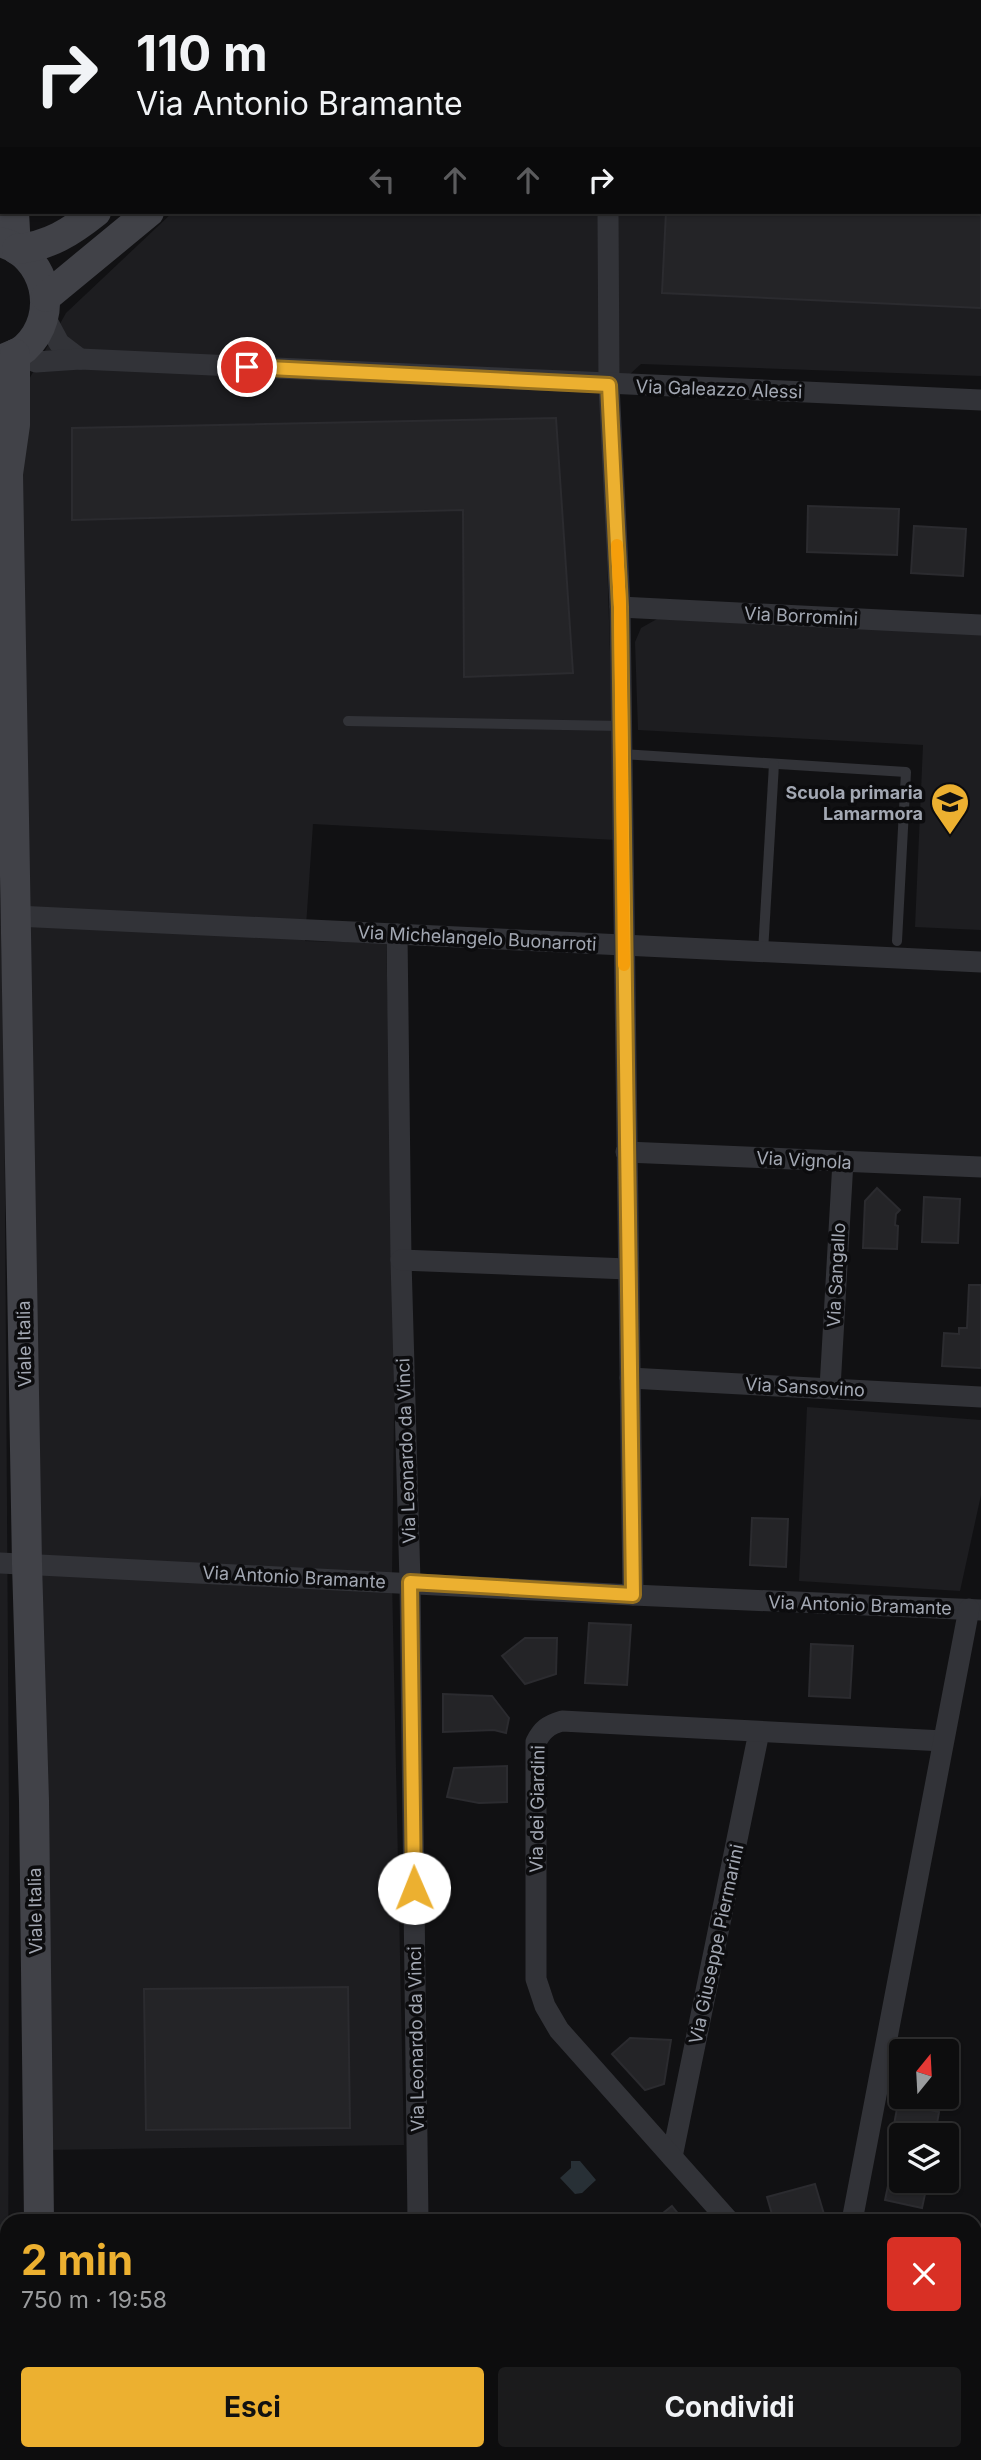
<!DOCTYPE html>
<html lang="it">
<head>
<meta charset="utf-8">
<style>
  :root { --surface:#0d0d0e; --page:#1b1b1c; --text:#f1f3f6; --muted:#9a9c9e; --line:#2d2d2e; --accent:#ecb030 }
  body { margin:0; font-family:Inter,sans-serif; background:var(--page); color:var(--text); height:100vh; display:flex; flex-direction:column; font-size:26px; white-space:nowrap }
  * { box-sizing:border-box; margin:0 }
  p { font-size:23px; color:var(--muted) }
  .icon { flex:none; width:38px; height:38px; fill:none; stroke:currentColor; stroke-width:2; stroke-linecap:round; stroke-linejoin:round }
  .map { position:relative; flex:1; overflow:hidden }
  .sheet { position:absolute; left:0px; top:2214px; width:982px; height:247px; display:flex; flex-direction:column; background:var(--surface); border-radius:21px 21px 0 0; box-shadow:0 2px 5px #0004,0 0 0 2px var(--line) }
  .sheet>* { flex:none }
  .guide { position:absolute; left:0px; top:0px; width:982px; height:214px; box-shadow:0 2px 5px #0004,0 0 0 2px var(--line); background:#0d0d0e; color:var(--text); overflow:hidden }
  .needle { width:46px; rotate:18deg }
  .fabs { position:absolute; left:889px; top:2039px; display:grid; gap:14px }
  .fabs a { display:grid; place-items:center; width:70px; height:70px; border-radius:7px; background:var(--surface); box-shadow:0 2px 5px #0004,0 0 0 2px var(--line); font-size:35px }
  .pin { position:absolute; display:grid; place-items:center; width:60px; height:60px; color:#fff; margin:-30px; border:4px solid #fff; border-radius:50%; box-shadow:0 2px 7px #0007 }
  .me { position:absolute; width:77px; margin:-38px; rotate:359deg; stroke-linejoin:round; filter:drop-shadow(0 0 5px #0008) }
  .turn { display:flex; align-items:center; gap:24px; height:147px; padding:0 21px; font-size:32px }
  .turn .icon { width:91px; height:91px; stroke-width:2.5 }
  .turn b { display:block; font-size:49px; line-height:60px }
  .lanes { display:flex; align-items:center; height:66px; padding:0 21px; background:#0003; justify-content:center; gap:35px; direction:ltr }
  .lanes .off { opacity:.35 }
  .round { display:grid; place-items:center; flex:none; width:74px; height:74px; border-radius:7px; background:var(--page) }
  .headline { display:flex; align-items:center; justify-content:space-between; height:119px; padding:0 21px }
  h1 { font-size:42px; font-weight:700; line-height:52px; color:var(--accent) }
  .action { display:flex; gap:14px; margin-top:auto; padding:14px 21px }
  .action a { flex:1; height:80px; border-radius:7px; background:var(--accent); color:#111; font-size:28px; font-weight:700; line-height:80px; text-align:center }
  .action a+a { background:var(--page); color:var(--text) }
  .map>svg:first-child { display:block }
</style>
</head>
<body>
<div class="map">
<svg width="981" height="2460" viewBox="0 0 981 2460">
  <rect width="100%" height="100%" fill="#111113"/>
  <g fill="#1d1d20">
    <path d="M 426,0 L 981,0 L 981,376 L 641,364 L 602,400 L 616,840 L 313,824 L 305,941 L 386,943 L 396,1257 L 392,1579 L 404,2145 L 43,2150 L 18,399 L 66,313 L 173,212 L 980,212 L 980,2 L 424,2 Z"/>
    <path d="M 657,619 L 981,634 L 981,930 L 915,927 L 923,745 L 638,730 L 635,642 L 641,628 Z"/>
    <path d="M 0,893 L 4,1051 L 9,1816 L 8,2460 L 0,2460 Z"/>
    <path d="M 807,1407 L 981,1420 L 981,1495 L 960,1591 L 799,1581 Z"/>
  </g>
  <path fill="#283036" d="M 571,2161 L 580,2161 L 596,2180 L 582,2193 L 575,2194 L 560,2178 L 571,2168 Z"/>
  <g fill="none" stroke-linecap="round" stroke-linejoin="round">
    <g stroke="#283036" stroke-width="19">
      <path d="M 975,2360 L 981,2352"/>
      <path d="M 913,2460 L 917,2454"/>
    </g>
  </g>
  <g fill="#242427" stroke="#2b2b2f" stroke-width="2">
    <rect x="37" y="0" width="183" height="2"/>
    <path d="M 675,0 L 981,0 L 981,308 L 662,293 L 666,212 L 980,212 L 980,2 L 675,2 Z"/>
    <path d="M 556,418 L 573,673 L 464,677 L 463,510 L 72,520 L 72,428 Z"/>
    <path d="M 808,506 L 899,509 L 897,555 L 807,552 Z"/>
    <path d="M 914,526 L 966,529 L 963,576 L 911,573 Z"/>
    <path d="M 877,1188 L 900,1210 L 896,1214 L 895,1225 L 898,1226 L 897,1249 L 863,1248 L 865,1201 Z"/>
    <path d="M 924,1197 L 960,1199 L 958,1243 L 922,1242 Z"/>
    <path d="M 969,1285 L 981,1285 L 981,1368 L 942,1366 L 944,1333 L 959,1334 L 959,1328 L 967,1328 Z"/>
    <path d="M 752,1518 L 788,1519 L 786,1567 L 750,1565 Z"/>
    <path d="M 589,1623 L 631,1625 L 627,1685 L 585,1683 Z"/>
    <path d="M 525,1638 L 557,1638 L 556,1674 L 525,1684 L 502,1656 Z"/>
    <path d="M 811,1644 L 853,1646 L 850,1698 L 809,1696 Z"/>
    <path d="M 443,1694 L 492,1696 L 509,1718 L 506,1733 L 494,1730 L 443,1732 Z"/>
    <path d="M 507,1766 L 507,1802 L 479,1803 L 447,1797 L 454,1768 Z"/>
    <path d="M 348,1987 L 350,2128 L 146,2130 L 144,1989 Z"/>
    <path d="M 630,2038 L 671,2040 L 664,2084 L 645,2090 L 612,2054 Z"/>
    <path d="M 898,2103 L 939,2112 L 935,2135 L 901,2135 L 901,2144 L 891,2141 Z"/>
    <path d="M 893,2162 L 901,2164 L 901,2180 L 928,2180 L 922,2208 L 885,2200 Z"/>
    <path d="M 815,2184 L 826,2221 L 774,2221 L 767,2197 Z"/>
    <path d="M 672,2206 L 684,2221 L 653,2221 Z"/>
    <rect x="98" y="2454" width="39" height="6"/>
    <rect x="284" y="2454" width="39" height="6"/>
    <path d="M 586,2454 L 654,2454 L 654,2460 L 587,2460 Z"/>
  </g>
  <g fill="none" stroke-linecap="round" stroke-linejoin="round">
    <g stroke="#393a3f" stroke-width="3.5" stroke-dasharray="3.5 5" stroke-linecap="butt">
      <path d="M 975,2434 L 981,2423"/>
      <path d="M 947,2454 L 957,2460"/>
      <path d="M 960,2460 L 964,2454"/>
    </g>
    <g stroke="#323338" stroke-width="10">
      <path d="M 348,721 L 621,726"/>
      <path d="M 622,754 L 906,772 L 897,941"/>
      <path d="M 763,952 L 774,764"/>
      <path d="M 362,2454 L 363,2460"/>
    </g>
    <g stroke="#323338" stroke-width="21">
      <path d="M 606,0 L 606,2"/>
      <path d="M 608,212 L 609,385 L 620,607 L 633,1595"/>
      <path d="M 44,315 L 59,343 L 80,359"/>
      <path d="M 16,354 L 36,362 L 80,359 L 981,400"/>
      <path d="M 620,607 L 981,625"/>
      <path d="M 16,916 L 981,962"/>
      <path d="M 397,934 L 401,1260 L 410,1582 L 418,2221"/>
      <path d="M 626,1152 L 981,1167"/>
      <path d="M 401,1260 L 628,1269"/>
      <path d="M 630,1378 L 981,1397"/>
      <path d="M 830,1388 L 843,1161"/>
      <path d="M 0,1563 L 633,1595 L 981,1610"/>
      <path d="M 672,2157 L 759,1732"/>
      <path d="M 729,2221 L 559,2030 L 545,2006 L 536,1979 L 536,1742 C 542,1730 548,1725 562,1721 L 943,1741"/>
      <path d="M 852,2221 L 969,1609"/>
      <path d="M 422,2454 L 423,2460"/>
    </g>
    <g stroke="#414248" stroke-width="30">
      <path d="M 0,0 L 2,60"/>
      <path d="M 354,2 L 357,0"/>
      <path d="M 413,2 L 415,0"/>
      <path d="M 14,212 L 16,249"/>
      <path d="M 0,242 C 46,254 61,315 25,348 C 18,354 8,357 0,360"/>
      <path d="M 17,249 C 49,246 71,232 96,212"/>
      <path d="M 46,297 L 149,212"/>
      <path d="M 15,354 L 15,425 L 8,474 L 27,1564 L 34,1801 L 39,2221"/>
      <path d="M 975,2281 L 981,2274"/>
      <path d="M 46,2454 L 46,2460"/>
      <path d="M 855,2460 L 859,2454"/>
    </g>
  </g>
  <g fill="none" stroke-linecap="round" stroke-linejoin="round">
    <defs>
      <path id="route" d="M 247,367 L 609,385 L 620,607 L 633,1595 L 410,1582 L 414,1888"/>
    </defs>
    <use href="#route" stroke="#99721f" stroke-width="18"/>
    <use href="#route" stroke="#ecb030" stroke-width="12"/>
    <path stroke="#f59e0b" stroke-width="12" d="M 617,545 L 620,607 L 624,965"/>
  </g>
  <defs>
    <symbol id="school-pin" viewBox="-11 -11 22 30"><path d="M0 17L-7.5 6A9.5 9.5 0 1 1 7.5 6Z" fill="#ecb030" stroke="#0c0c0e"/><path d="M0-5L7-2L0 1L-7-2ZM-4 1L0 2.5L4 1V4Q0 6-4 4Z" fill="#111"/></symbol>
  </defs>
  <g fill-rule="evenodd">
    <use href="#school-pin" x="928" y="780" width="44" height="60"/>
  </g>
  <g text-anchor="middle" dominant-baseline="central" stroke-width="7" stroke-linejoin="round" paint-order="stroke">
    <g font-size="18" fill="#a3a8b3" stroke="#0c0c0e">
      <text transform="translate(719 389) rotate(2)">Via Galeazzo Alessi</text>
      <text transform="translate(801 616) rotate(3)">Via Borromini</text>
      <text transform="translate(477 938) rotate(3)">Via Michelangelo Buonarroti</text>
      <text transform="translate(804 1160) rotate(3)">Via Vignola</text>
      <text transform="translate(836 1275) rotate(-87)">Via Sangallo</text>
      <text transform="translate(24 1344) rotate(-91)">Viale Italia</text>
      <text transform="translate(805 1387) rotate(3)">Via Sansovino</text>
      <text transform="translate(406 1451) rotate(-92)">Via Leonardo da Vinci</text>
      <text transform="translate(294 1577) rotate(3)">Via Antonio Bramante</text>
      <text transform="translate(860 1605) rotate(2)">Via Antonio Bramante</text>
      <text transform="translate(537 1809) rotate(-89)">Via dei Giardini</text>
      <text transform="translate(35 1911) rotate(-91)">Viale Italia</text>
      <text transform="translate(716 1944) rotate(-78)">Via Giuseppe Piermarini</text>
      <text transform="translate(416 2039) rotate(-91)">Via Leonardo da Vinci</text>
    </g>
    <g font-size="18" font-weight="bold" fill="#a3a8b3" stroke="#0c0c0e" text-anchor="end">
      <text x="923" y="792">Scuola primaria<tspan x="923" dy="21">Lamarmora</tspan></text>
    </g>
  </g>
</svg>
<div class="fabs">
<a><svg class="needle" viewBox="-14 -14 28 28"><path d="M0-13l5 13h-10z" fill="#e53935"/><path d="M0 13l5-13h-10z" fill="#9a9c9e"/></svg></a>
<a><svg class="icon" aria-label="layers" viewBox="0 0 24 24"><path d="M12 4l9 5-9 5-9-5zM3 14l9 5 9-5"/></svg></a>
</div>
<div class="pin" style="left:247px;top:367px;background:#d93025"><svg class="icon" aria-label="arrive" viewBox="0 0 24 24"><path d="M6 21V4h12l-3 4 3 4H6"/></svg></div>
<svg class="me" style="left:414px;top:1888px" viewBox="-20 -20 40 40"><circle r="19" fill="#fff"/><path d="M0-13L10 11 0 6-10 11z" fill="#ecb030"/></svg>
<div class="guide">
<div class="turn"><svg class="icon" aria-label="right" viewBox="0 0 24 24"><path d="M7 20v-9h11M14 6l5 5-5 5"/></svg><div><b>110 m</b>Via Antonio Bramante</div></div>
<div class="lanes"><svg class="icon off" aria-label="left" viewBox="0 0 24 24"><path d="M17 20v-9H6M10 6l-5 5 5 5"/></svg><svg class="icon off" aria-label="ahead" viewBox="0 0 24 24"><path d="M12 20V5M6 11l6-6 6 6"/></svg><svg class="icon off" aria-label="ahead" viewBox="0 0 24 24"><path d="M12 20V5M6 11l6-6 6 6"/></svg><svg class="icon" aria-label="right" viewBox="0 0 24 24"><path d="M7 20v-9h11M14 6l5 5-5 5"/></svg></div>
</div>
<section class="sheet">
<div class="headline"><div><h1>2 min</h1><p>750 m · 19:58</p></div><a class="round" style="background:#d93025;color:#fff"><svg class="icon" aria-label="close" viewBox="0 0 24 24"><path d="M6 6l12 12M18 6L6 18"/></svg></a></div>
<div class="action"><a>Esci</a><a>Condividi</a></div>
</section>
</div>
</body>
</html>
